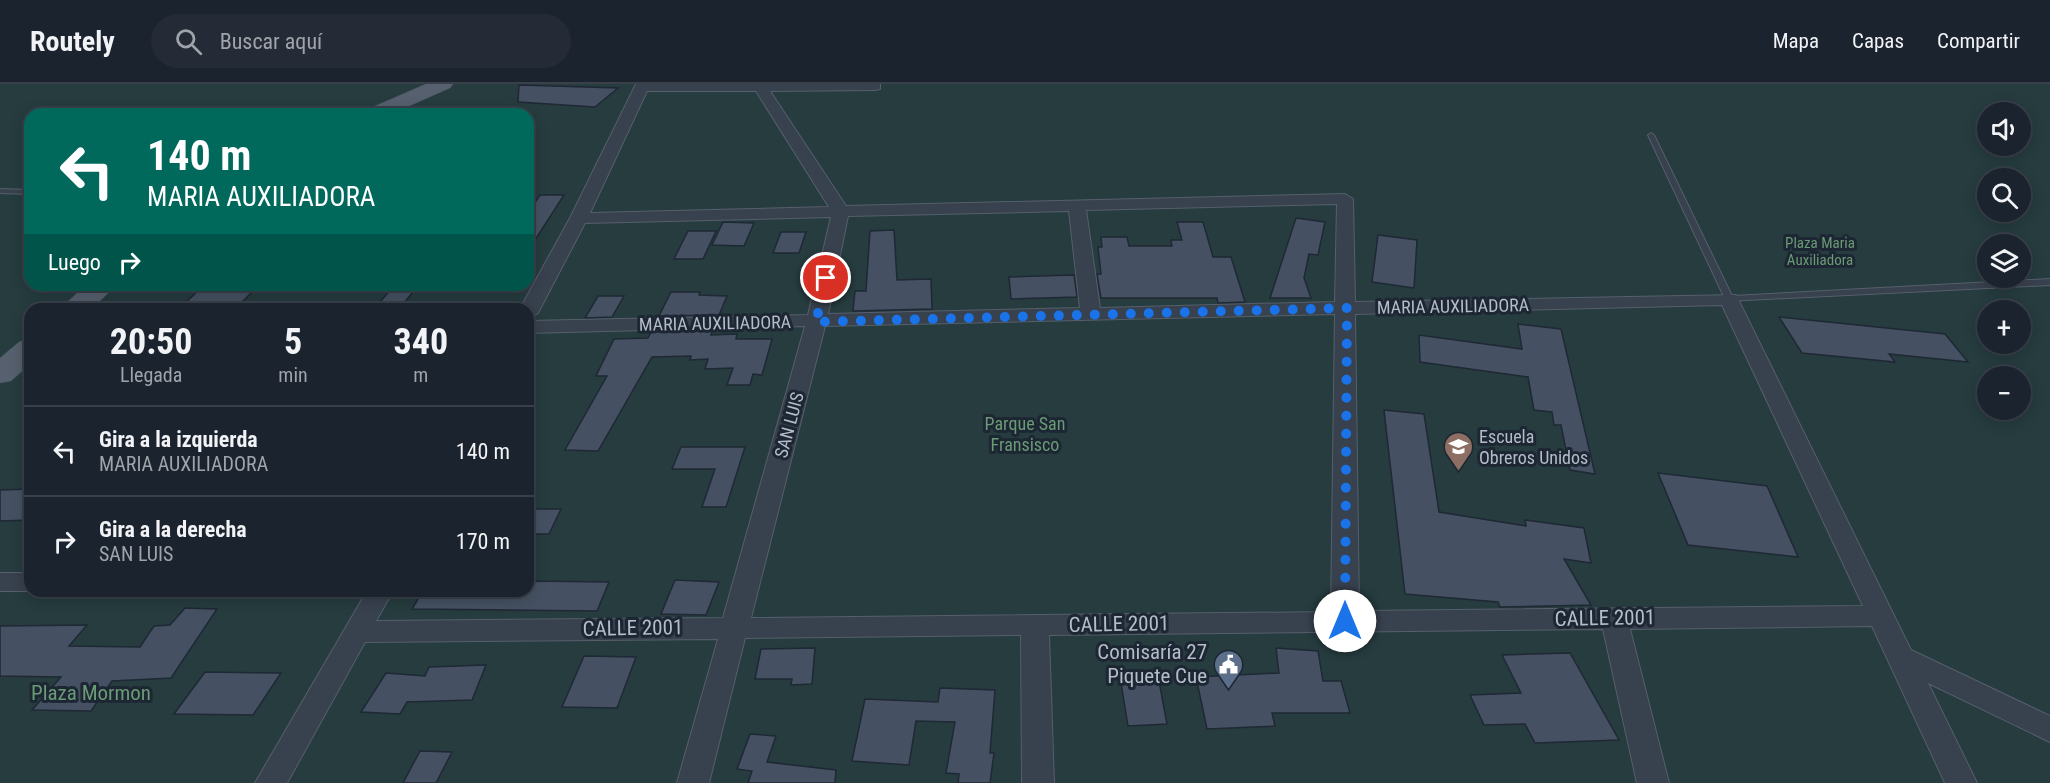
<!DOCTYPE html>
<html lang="es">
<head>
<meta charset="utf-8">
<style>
  :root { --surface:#1b232e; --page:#242b36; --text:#f1f3f6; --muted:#a0a4aa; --line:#39404a }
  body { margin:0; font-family:"Roboto Condensed",sans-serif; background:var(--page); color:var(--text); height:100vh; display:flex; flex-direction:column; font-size:22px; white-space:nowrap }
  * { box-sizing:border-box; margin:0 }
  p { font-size:20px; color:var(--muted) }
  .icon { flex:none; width:33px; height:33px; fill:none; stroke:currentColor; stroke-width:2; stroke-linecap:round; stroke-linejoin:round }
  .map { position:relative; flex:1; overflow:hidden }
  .sheet { position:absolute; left:24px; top:219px; width:510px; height:294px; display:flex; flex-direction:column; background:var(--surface); border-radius:18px; box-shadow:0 3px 15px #0003,0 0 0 2px var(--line) }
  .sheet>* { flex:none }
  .banner { position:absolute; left:24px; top:24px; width:510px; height:183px; border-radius:18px; box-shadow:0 3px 15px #0003,0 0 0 2px var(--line); background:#00695c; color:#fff; overflow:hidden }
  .fabs { position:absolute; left:1977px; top:18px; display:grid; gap:12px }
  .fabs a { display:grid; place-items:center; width:54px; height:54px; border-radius:50%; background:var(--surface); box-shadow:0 3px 15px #0003,0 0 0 2px var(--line); font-size:30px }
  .pin { position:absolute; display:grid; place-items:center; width:51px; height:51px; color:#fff; margin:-26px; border:3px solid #fff; border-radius:50%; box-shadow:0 2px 6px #0007 }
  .me { position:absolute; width:66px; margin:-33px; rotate:0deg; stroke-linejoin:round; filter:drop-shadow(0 0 4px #0008) }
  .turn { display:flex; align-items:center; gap:21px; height:126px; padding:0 24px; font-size:27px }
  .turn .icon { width:78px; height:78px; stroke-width:2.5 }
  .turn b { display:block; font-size:42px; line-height:51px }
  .then { display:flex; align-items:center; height:57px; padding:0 24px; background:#0003; gap:12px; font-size:22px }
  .eta { display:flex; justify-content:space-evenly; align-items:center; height:102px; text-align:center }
  .eta b { font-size:36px; font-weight:700; line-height:42px }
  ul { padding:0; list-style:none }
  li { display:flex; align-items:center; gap:18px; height:90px; padding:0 24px; border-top:2px solid var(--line) }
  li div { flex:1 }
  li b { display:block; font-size:22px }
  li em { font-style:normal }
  header { display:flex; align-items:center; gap:36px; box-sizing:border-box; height:84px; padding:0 30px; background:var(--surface); border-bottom:2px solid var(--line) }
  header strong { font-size:28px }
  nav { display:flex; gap:33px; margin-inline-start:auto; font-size:21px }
  .search { width:420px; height:54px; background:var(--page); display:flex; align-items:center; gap:15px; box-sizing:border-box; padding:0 21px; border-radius:33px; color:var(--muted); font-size:22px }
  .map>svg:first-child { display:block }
</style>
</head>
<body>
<header>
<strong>Routely</strong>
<div class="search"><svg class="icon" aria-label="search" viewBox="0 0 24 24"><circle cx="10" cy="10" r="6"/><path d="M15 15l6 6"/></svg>Buscar aquí</div>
<nav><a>Mapa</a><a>Capas</a><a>Compartir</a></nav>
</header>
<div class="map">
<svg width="2050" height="699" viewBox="0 0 2050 699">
  <rect width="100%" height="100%" fill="#242f3e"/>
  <path fill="#263c3f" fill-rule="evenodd" d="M 0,0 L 2050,0 L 2050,699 L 0,699 ZM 1988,28 L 2020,28 L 2020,62 L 1988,62 ZM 30,30 L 528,30 L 528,201 L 30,201 ZM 1988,94 L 2020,94 L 2020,128 L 1988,128 ZM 1988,160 L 2020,160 L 2020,194 L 1988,194 ZM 30,225 L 528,225 L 528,507 L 30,507 ZM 1988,226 L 2020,226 L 2020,260 L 1988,260 ZM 1988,292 L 2020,292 L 2020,326 L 1988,326 Z"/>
  <g fill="#455162" stroke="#1f2835" stroke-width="1.5">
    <path d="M 519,1 L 618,4 L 595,23 L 518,18 Z"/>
    <path d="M 540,111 L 564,111 L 528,167 L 528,129 Z"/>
    <path d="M 1296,134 L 1325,138 L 1318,171 L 1309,170 L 1304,194 L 1311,214 L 1270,214 Z"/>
    <path d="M 723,138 L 754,139 L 744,162 L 712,161 Z"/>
    <path d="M 1177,138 L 1203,138 L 1213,173 L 1231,173 L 1245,218 L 1218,219 L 1217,214 L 1101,214 L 1097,190 L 1101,190 L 1098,163 L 1102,163 L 1101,153 L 1127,153 L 1129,162 L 1172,162 L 1171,156 L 1182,156 Z"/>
    <path d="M 894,146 L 897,196 L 931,195 L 932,225 L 853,227 L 855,207 L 866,207 L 870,147 Z"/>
    <path d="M 688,147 L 716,147 L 703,175 L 674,175 Z"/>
    <path d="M 781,148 L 806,148 L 799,169 L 773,169 Z"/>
    <path d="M 1378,151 L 1417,156 L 1414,204 L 1372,198 Z"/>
    <path d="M 1074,191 L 1077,213 L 1011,215 L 1009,193 Z"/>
    <path d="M 204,201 L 259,201 L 235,225 L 179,225 Z"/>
    <path d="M 417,203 L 399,225 L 374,225 L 392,204 Z"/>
    <path d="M 671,208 L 700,208 L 699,211 L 727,212 L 719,231 L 659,232 Z"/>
    <path d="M 598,212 L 624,212 L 612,233 L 585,234 Z"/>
    <path d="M 1779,233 L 1945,250 L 1968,278 L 1889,270 L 1895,278 L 1802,269 Z"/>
    <path d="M 1518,240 L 1561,245 L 1595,390 L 1570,386 L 1561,341 L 1554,341 L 1552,328 L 1534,326 L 1528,293 L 1420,278 L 1419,251 L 1522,265 Z"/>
    <path d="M 712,247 L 711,251 L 737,250 L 736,255 L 772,255 L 762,291 L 753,290 L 750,301 L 727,301 L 733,284 L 705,285 L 708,275 L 690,276 L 691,272 L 652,273 L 598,367 L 565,366 L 607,292 L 596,292 L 614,255 L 648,254 L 651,248 Z"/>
    <path d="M 1384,326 L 1424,330 L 1439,428 L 1526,442 L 1525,436 L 1584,444 L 1591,479 L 1564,475 L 1591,521 L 1500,523 L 1498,518 L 1405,510 Z"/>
    <path d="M 681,363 L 745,363 L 726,423 L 702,423 L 715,385 L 672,385 Z"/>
    <path d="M 1658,389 L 1767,402 L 1798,473 L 1688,461 Z"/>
    <path d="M 30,405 L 30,436 L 0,437 L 0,406 Z"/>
    <path d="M 528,425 L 561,425 L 549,450 L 528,450 Z"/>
    <path d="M 675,496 L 719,498 L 706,531 L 661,530 Z"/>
    <path d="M 528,497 L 609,498 L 597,527 L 412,525 L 423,507 L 528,507 Z"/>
    <path d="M 185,524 L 217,525 L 171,594 L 112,597 L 91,627 L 32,626 L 61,593 L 0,592 L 0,542 L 87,541 L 69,562 L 140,563 L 154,542 L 170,541 Z"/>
    <path d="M 815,564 L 812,600 L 791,601 L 792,595 L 755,595 L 761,565 Z"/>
    <path d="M 1276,564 L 1318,567 L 1323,597 L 1341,597 L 1350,629 L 1272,629 L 1275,642 L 1207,645 L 1196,593 L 1279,589 Z"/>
    <path d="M 1570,569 L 1619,656 L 1535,659 L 1525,640 L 1484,641 L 1470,611 L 1521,609 L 1502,571 Z"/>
    <path d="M 584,572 L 636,573 L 617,624 L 562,623 Z"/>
    <path d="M 486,581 L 472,616 L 407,618 L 400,630 L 361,628 L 386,589 L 425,592 L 429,583 Z"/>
    <path d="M 205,588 L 281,589 L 253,631 L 174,630 Z"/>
    <path d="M 1159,597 L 1167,640 L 1128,642 L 1121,599 Z"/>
    <path d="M 940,604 L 995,606 L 990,669 L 994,669 L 990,699 L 958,699 L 959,690 L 946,689 L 955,638 L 916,637 L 909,681 L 852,677 L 865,615 L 938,618 Z"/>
    <path d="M 750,650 L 776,652 L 767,678 L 836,686 L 835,699 L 748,699 L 752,687 L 737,685 Z"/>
    <path d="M 420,667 L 452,668 L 436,699 L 403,699 Z"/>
  </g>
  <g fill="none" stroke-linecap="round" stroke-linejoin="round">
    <defs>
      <g id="lane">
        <path d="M 1651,49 L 1654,51 L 1732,212 L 2050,195 L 2050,201 L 1726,217 L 1648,51 Z"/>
        <path d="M 0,105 L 30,106 L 30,110 L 0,109 Z"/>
      </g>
      <g id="street">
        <path d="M 636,0 L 880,0 L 880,5 L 875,6 L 770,7 L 846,122 L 1345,110 L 1353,115 L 1355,218 L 1736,211 L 1911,566 L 2050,632 L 2050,658 L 1928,599 L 1977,699 L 1945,699 L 1872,542 L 1630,545 L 1669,699 L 1637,699 L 1603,545 L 1049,551 L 1054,699 L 1022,699 L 1021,551 L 745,554 L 709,699 L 677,699 L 718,555 L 365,558 L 287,699 L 255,699 L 367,507 L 393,507 L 376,537 L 723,534 L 805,242 L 528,249 L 528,237 L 808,231 L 831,133 L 585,139 L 538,229 L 528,235 L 528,225 L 520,225 L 570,134 ZM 647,7 L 756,7 L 829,123 L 590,129 ZM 1337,120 L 1335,218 L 1100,224 L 1086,126 ZM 1069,127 L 1080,224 L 828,230 L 848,132 ZM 1722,221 L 1863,522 L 1359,527 L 1355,230 ZM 1335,230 L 1331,528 L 751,534 L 825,242 Z"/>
        <path d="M 0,489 L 30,489 L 32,507 L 0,507 Z"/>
      </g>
      <g id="primary">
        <path d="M 426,0 L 453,0 L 450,4 L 391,30 L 362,30 L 366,26 Z"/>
        <path d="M 86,201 L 117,201 L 91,225 L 60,225 Z"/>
        <path d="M 30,255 L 30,280 L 11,297 L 0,299 L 0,274 L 19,258 Z"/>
      </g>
    </defs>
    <use href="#lane" stroke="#565f6c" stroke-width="2"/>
    <use href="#street" stroke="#565f6c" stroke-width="2"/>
    <use href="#primary" stroke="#414a57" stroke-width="1"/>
    <use href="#lane" fill="#38414e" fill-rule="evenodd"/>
    <use href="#street" fill="#38414e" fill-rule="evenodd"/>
    <use href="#primary" fill="#56606e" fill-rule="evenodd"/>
  </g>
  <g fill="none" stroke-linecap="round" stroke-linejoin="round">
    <path stroke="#1a73e8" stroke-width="10" stroke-dasharray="0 18" d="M 826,194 L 816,238 L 1347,224 L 1345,537"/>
  </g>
  <defs>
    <symbol id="school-pin" viewBox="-11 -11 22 30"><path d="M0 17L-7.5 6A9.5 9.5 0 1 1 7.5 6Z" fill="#8d6e63" stroke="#1d2633"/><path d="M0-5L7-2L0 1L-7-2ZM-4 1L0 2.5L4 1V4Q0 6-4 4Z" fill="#fff"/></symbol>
    <symbol id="civic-pin" viewBox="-11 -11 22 30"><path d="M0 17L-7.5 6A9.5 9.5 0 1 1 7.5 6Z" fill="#5c6f8a" stroke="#1d2633"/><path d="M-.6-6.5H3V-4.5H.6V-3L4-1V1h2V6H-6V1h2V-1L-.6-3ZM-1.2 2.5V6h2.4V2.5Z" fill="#fff"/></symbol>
  </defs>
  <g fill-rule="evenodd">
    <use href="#school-pin" x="1442" y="346" width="33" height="45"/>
    <use href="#civic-pin" x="1212" y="564" width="33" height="45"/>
  </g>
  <g text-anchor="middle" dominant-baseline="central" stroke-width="6" stroke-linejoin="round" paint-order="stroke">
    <g font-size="15" fill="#6b9a76" stroke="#1d2633">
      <text x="1820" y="159">Plaza Maria<tspan x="1820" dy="17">Auxiliadora</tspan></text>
    </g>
    <g font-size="18" fill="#b4bcc9" stroke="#1d2633">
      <text transform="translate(1453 222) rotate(-1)">MARIA AUXILIADORA</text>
      <text transform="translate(715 239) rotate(-1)">MARIA AUXILIADORA</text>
      <text transform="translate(789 341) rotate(-75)">SAN LUIS</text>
    </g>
    <g font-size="18" fill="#6b9a76" stroke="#1d2633">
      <text x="1025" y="339">Parque San<tspan x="1025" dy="21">Fransisco</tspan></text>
    </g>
    <g font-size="18" fill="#b4bcc9" stroke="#1d2633" text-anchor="start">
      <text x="1479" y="352">Escuela<tspan x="1479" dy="21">Obreros Unidos</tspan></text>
    </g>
    <g font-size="21" fill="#b4bcc9" stroke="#1d2633">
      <text transform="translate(1605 534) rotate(-1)">CALLE 2001</text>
      <text transform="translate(1119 540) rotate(-1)">CALLE 2001</text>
      <text transform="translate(633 544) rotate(-1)">CALLE 2001</text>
    </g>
    <g font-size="21" fill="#b4bcc9" stroke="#1d2633" text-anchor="end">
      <text x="1207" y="568">Comisaría 27<tspan x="1207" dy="24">Piquete Cue</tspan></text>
    </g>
    <g font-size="21" fill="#6b9a76" stroke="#1d2633">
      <text x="91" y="609">Plaza Mormon</text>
    </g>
  </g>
</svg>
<div class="fabs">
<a><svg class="icon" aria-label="sound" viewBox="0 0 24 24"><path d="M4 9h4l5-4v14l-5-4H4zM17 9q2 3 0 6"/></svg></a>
<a><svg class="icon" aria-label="search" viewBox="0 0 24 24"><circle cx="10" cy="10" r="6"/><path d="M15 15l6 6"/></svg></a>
<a><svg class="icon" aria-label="layers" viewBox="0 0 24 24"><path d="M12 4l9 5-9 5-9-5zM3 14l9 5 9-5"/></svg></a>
<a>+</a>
<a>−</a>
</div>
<div class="pin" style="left:826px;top:194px;background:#d93025"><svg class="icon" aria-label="arrive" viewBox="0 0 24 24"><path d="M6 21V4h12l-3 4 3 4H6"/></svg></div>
<svg class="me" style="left:1345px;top:537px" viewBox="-20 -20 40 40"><circle r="19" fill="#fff"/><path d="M0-13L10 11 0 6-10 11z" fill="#1a73e8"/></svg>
<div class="banner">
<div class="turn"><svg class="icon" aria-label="left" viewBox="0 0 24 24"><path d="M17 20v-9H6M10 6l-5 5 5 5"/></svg><div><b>140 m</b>MARIA AUXILIADORA</div></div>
<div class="then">Luego<svg class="icon" aria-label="right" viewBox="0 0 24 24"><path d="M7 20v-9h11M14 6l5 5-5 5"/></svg></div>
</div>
<section class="sheet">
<div class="eta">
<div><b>20:50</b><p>Llegada</p></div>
<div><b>5</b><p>min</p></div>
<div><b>340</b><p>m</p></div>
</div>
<ul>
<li><svg class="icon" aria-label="left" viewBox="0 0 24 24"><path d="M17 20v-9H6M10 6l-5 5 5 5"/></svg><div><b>Gira a la izquierda</b><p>MARIA AUXILIADORA</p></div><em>140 m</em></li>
<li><svg class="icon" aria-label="right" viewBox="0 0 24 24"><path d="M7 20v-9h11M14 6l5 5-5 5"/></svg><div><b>Gira a la derecha</b><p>SAN LUIS</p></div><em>170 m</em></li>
</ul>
</section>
</div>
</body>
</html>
